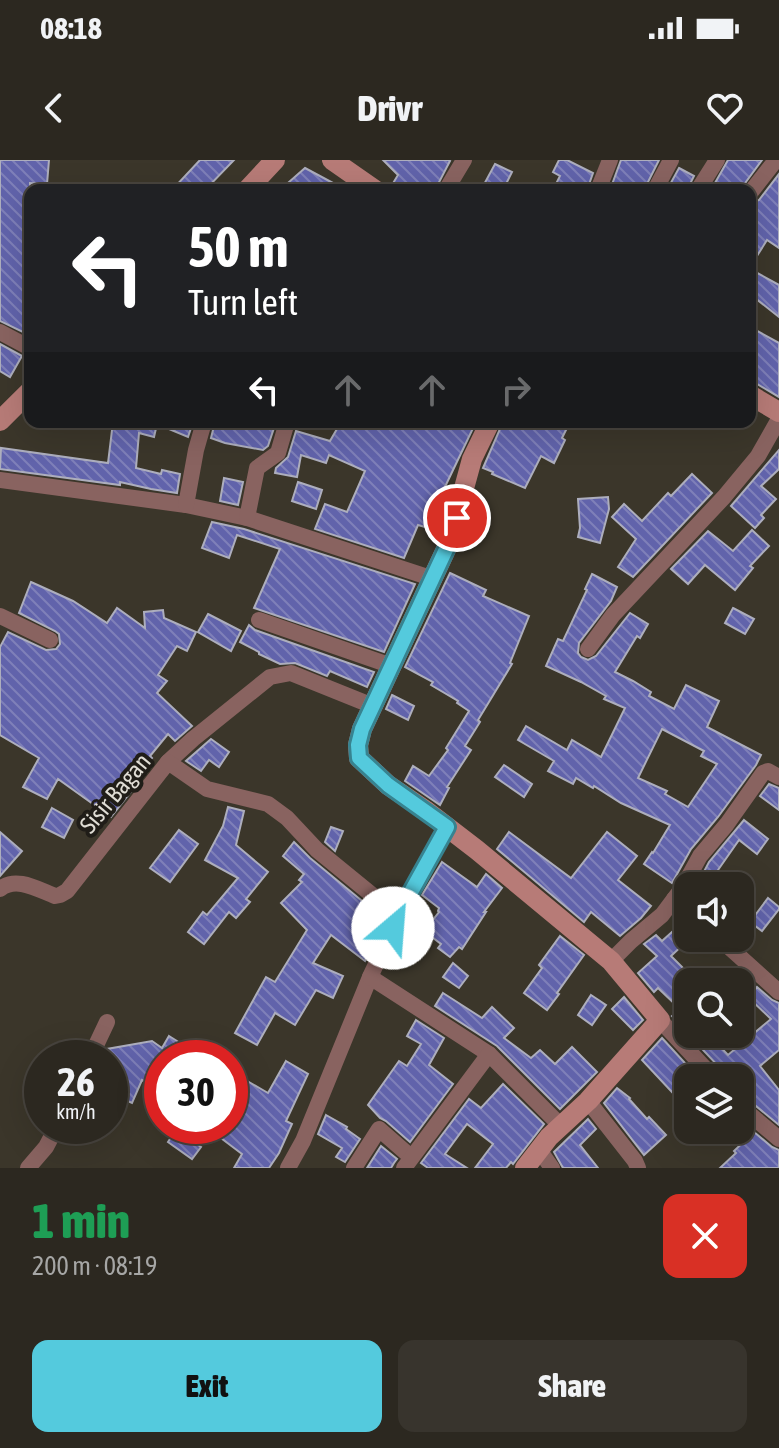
<!DOCTYPE html>
<html lang="en">
<head>
<meta charset="utf-8">
<style>
  :root { --surface:#2c2820; --page:#38342d; --text:#f1f3f6; --muted:#a6a6a5; --line:#48443e; --accent:#54cadd }
  body { margin:0; font-family:"Asap Condensed",sans-serif; background:var(--page); color:var(--text); height:100vh; display:flex; flex-direction:column; font-size:30px; white-space:nowrap }
  * { box-sizing:border-box; margin:0 }
  p { font-size:26px; color:var(--muted) }
  .icon { flex:none; width:44px; height:44px; fill:none; stroke:currentColor; stroke-width:2; stroke-linecap:round; stroke-linejoin:round }
  .map { position:relative; height:1008px; overflow:hidden }
  .details { display:flex; flex-direction:column; background:var(--surface); flex:1 }
  .details>* { flex:none }
  .banner { position:absolute; left:24px; top:24px; width:732px; height:244px; border-radius:16px; box-shadow:0 8px 32px #0002,0 0 0 2px var(--line); background:#202124; color:#fff; overflow:hidden }
  .tools { position:absolute; left:674px; top:712px; display:grid; gap:16px }
  .tools a { display:grid; place-items:center; width:80px; height:80px; border-radius:16px; background:var(--surface); box-shadow:0 8px 32px #0002,0 0 0 2px var(--line); font-size:40px }
  .speed { position:absolute; left:24px; top:880px; display:flex; gap:16px; font-size:40px; font-weight:700; text-align:center }
  .speed>* { display:grid; place-content:center; width:104px; height:104px; border-radius:50%; background:var(--surface); box-shadow:0 8px 32px #0002,0 0 0 2px var(--line); line-height:1 }
  .speed small { font-size:20px; font-weight:400 }
  .speed .limit { border:12px solid #d22; background:#fff; color:#111 }
  .pin { position:absolute; display:grid; place-items:center; width:68px; height:68px; color:#fff; margin:-34px; border:4px solid #fff; border-radius:50%; box-shadow:0 2px 8px #0007 }
  .me { position:absolute; width:88px; margin:-44px; rotate:27deg; stroke-linejoin:round; filter:drop-shadow(0 0 6px #0008) }
  .turn { display:flex; align-items:center; gap:28px; height:168px; padding:0 32px; font-size:36px }
  .turn .icon { width:104px; height:104px; stroke-width:2.5 }
  .turn b { display:block; font-size:56px; line-height:68px }
  .lanes { display:flex; align-items:center; height:76px; padding:0 32px; background:#0003; justify-content:center; gap:40px; direction:ltr }
  .lanes .off { opacity:.35 }
  .round { display:grid; place-items:center; flex:none; width:84px; height:84px; border-radius:16px; background:var(--page) }
  .summary { display:flex; align-items:center; justify-content:space-between; height:136px; padding:0 32px }
  h1 { font-size:48px; font-weight:800; line-height:60px; color:#1e9e55 }
  .action { display:flex; gap:16px; margin-top:auto; padding:16px 32px }
  .action a { flex:1; height:92px; border-radius:16px; background:var(--accent); color:#111; font-size:32px; font-weight:800; line-height:92px; text-align:center }
  .action a+a { background:var(--page); color:var(--text) }
  .status { display:flex; justify-content:space-between; align-items:center; height:56px; padding:0 40px; background:var(--surface); direction:ltr }
  .status svg { height:22px; fill:currentColor }
  header { display:flex; justify-content:space-between; align-items:center; height:104px; padding:0 32px; background:var(--surface); font-size:36px; font-weight:800 }
  .map>svg:first-child { display:block }
</style>
</head>
<body>
<div class="status"><b>08:18</b><svg viewBox="0 0 49 12"><path d="M0 12V9h3v3zM5 12V6h3v6zM10 12V3h3v9zM15 12V0h3v12zM26 1h20v11H26zM47 4h2v5h-2z"/></svg></div>
<header><svg class="icon" aria-label="back" viewBox="0 0 24 24"><path d="M15 5l-7 7 7 7"/></svg>Drivr<svg class="icon" aria-label="heart" viewBox="0 0 24 24"><path d="M12 20l-8-8c-3-5 5-10 8-4 3-6 11-1 8 4z"/></svg></header>
<div class="map">
<svg width="779" height="1008" viewBox="0 0 779 1008">
  <defs>
    <pattern id="building-back-hatch" width="6" height="6" patternUnits="userSpaceOnUse" patternTransform="scale(2)"><rect width="6" height="6" fill="#6163ab"/><path d="M-1 5l2 2M0 0l6 6M5-1l2 2" fill="none" stroke="#7f80b9"/></pattern>
  </defs>
  <rect width="100%" height="100%" fill="#3b362a"/>
  <g fill="url(#building-back-hatch)" stroke="#adaebd" stroke-width="2" fill-rule="evenodd">
    <path d="M 0,0 L 49,0 L 47,24 L 30,23 L 30,169 L 27,174 L 0,161 Z"/>
    <path d="M 200,0 L 234,0 L 205,30 L 172,30 Z"/>
    <path d="M 383,0 L 448,0 L 450,1 L 435,30 L 389,30 L 398,15 Z"/>
    <path d="M 559,0 L 567,0 L 593,13 L 587,30 L 553,30 L 560,16 L 553,12 Z"/>
    <path d="M 621,0 L 659,0 L 644,30 L 610,30 Z"/>
    <path d="M 728,0 L 762,0 L 740,30 L 711,30 Z"/>
    <path d="M 495,4 L 512,12 L 503,30 L 481,30 Z"/>
    <path d="M 305,8 L 346,30 L 280,30 Z"/>
    <path d="M 679,8 L 694,16 L 687,30 L 667,30 Z"/>
    <path d="M 779,14 L 779,88 L 767,80 L 750,107 L 750,44 L 759,40 Z"/>
    <path d="M 750,109 L 779,125 L 779,157 L 750,134 Z"/>
    <path d="M 750,167 L 779,183 L 779,237 L 757,224 L 750,222 Z"/>
    <path d="M 0,184 L 22,196 L 10,217 L 0,211 Z"/>
    <path d="M 113,262 L 193,262 L 188,277 L 157,264 L 154,277 L 139,273 L 136,308 L 161,314 L 162,310 L 180,314 L 177,333 L 151,329 L 120,322 L 120,325 L 0,309 L 1,288 L 108,303 Z"/>
    <path d="M 215,262 L 276,262 L 268,286 L 263,290 L 225,283 L 211,278 Z"/>
    <path d="M 341,262 L 476,262 L 443,331 L 449,333 L 439,371 L 418,365 L 404,398 L 315,369 L 325,344 L 347,352 L 365,311 L 329,295 L 326,303 L 301,295 L 297,317 L 275,313 L 276,308 L 288,297 L 296,271 L 330,281 Z"/>
    <path d="M 503,262 L 570,262 L 562,278 L 565,280 L 554,303 L 541,296 L 525,328 L 492,314 L 493,312 L 483,308 Z"/>
    <path d="M 779,290 L 779,309 L 761,326 L 776,339 L 761,355 L 764,358 L 755,368 L 731,346 Z"/>
    <path d="M 692,314 L 712,333 L 633,417 L 618,407 L 636,379 L 612,357 L 624,344 L 642,361 L 668,333 L 671,336 Z"/>
    <path d="M 224,318 L 243,322 L 238,345 L 220,341 Z"/>
    <path d="M 298,322 L 322,330 L 316,349 L 292,341 Z"/>
    <path d="M 608,337 L 609,349 L 600,383 L 578,377 L 580,368 L 578,339 Z"/>
    <path d="M 212,362 L 244,369 L 415,424 L 384,492 L 254,448 L 280,389 L 237,375 L 229,398 L 202,388 Z"/>
    <path d="M 752,370 L 769,386 L 750,406 L 753,408 L 735,430 L 705,405 L 688,424 L 671,409 L 708,371 L 733,391 Z"/>
    <path d="M 450,413 L 486,430 L 483,436 L 529,456 L 510,503 L 512,504 L 478,560 L 480,562 L 465,586 L 471,590 L 447,627 L 449,628 L 440,645 L 405,621 L 413,606 L 429,616 L 448,590 L 446,588 L 469,551 L 457,543 L 458,541 L 431,525 L 433,522 L 405,507 Z"/>
    <path d="M 592,414 L 617,427 L 611,441 L 579,483 L 578,493 L 581,497 L 588,500 L 596,496 L 630,453 L 648,464 L 640,478 L 637,476 L 615,512 L 633,521 L 651,532 L 649,536 L 674,549 L 686,525 L 719,541 L 707,567 L 761,595 L 756,605 L 718,657 L 691,689 L 672,723 L 644,704 L 652,692 L 653,693 L 670,665 L 621,643 L 594,626 L 593,628 L 576,618 L 573,624 L 548,611 L 554,601 L 518,580 L 526,566 L 567,590 L 572,580 L 601,597 L 625,548 L 604,539 L 606,536 L 581,522 L 546,506 L 558,479 L 563,481 L 587,430 L 585,429 ZM 662,569 L 704,591 L 701,596 L 717,604 L 688,647 L 665,634 L 667,631 L 638,618 Z"/>
    <path d="M 31,422 L 73,441 L 107,463 L 117,448 L 145,468 L 144,452 L 163,450 L 164,458 L 196,472 L 187,491 L 177,486 L 158,515 L 167,521 L 157,533 L 192,566 L 175,581 L 168,574 L 150,596 L 152,598 L 136,615 L 141,619 L 111,657 L 58,619 L 47,639 L 23,627 L 39,598 L 0,575 L 0,487 L 8,472 L 46,490 L 56,489 L 60,484 L 59,474 L 55,471 L 19,453 Z"/>
    <path d="M 733,448 L 754,459 L 745,474 L 725,463 Z"/>
    <path d="M 208,454 L 241,471 L 231,491 L 198,472 Z"/>
    <path d="M 249,465 L 255,470 L 374,512 L 367,527 L 330,511 L 327,516 L 295,503 L 280,504 L 259,494 L 259,492 L 240,482 Z"/>
    <path d="M 392,535 L 414,546 L 408,560 L 386,549 Z"/>
    <path d="M 211,579 L 229,592 L 219,607 L 209,600 L 201,611 L 186,601 Z"/>
    <path d="M 504,605 L 532,624 L 524,637 L 495,617 Z"/>
    <path d="M 769,624 L 779,628 L 779,650 L 760,636 Z"/>
    <path d="M 228,647 L 244,651 L 236,685 L 268,712 L 246,739 L 250,742 L 236,758 L 229,752 L 204,784 L 188,772 L 203,752 L 207,755 L 238,718 L 205,700 L 223,666 Z"/>
    <path d="M 52,648 L 73,660 L 64,678 L 42,667 Z"/>
    <path d="M 744,660 L 768,679 L 757,694 L 739,680 L 718,710 L 729,719 L 724,726 L 698,726 L 697,725 L 709,702 Z"/>
    <path d="M 331,667 L 343,671 L 335,691 L 325,682 Z"/>
    <path d="M 179,670 L 198,684 L 170,722 L 150,708 Z"/>
    <path d="M 0,672 L 22,691 L 0,716 Z"/>
    <path d="M 509,672 L 571,718 L 607,672 L 637,696 L 618,720 L 651,746 L 641,758 L 620,776 L 591,752 L 584,762 L 497,689 Z"/>
    <path d="M 294,682 L 310,698 L 384,759 L 365,801 L 331,775 L 313,803 L 343,816 L 333,838 L 316,830 L 295,865 L 275,853 L 257,885 L 235,873 L 266,817 L 275,822 L 307,770 L 281,743 L 302,722 L 299,720 L 304,714 L 283,696 Z"/>
    <path d="M 442,702 L 477,727 L 486,714 L 502,728 L 484,752 L 486,752 L 462,789 L 459,787 L 450,797 L 438,788 L 441,784 L 424,771 L 439,752 L 438,751 L 439,748 L 422,735 Z"/>
    <path d="M 768,738 L 779,747 L 779,749 L 762,771 L 750,762 Z"/>
    <path d="M 684,761 L 688,762 L 688,780 L 671,796 L 697,822 L 688,822 L 688,874 L 672,856 L 680,849 L 658,828 L 654,832 L 638,813 L 657,796 L 644,784 L 656,775 L 662,781 Z"/>
    <path d="M 560,776 L 584,795 L 557,833 L 559,834 L 547,850 L 524,833 L 542,808 L 539,805 Z"/>
    <path d="M 453,803 L 468,816 L 459,828 L 443,817 Z"/>
    <path d="M 757,827 L 772,840 L 779,843 L 779,890 L 760,906 L 779,930 L 779,965 L 745,937 L 740,930 L 740,918 L 725,918 L 722,910 L 688,874 L 708,874 L 728,895 L 771,859 L 748,837 Z"/>
    <path d="M 443,833 L 482,858 L 492,847 L 514,868 L 504,878 L 531,898 L 540,890 L 555,904 L 572,887 L 597,912 L 560,949 L 497,886 L 435,846 Z"/>
    <path d="M 591,835 L 606,845 L 592,865 L 578,855 Z"/>
    <path d="M 624,837 L 643,860 L 633,870 L 612,849 Z"/>
    <path d="M 416,860 L 444,878 L 429,905 L 453,924 L 410,982 L 386,961 L 380,958 L 368,945 L 399,901 L 407,906 L 421,884 L 407,876 Z"/>
    <path d="M 169,876 L 204,898 L 162,898 L 162,931 L 142,920 L 132,943 L 110,933 L 110,898 L 104,897 L 107,889 L 152,881 L 162,888 Z"/>
    <path d="M 662,878 L 694,913 L 672,932 L 642,900 Z"/>
    <path d="M 286,901 L 308,914 L 286,961 L 292,964 L 279,993 L 269,1008 L 234,1008 L 242,994 L 205,966 L 230,966 L 230,939 L 242,918 L 268,933 Z"/>
    <path d="M 503,924 L 544,964 L 513,1004 L 511,1002 L 506,1008 L 475,1008 L 493,984 L 467,964 L 445,994 L 467,1008 L 428,1008 L 421,1003 L 469,939 L 481,948 Z"/>
    <path d="M 617,928 L 630,938 L 629,939 L 647,959 L 649,957 L 666,975 L 644,995 L 604,943 Z"/>
    <path d="M 326,955 L 347,967 L 346,969 L 360,979 L 345,1002 L 336,997 L 342,988 L 318,974 Z"/>
    <path d="M 588,959 L 596,969 L 580,985 L 598,1008 L 563,1008 L 554,992 Z"/>
    <path d="M 176,970 L 201,987 L 192,999 L 168,982 Z"/>
    <path d="M 754,972 L 772,987 L 779,990 L 779,1008 L 720,1008 L 736,993 L 734,991 Z"/>
    <path d="M 381,986 L 397,999 L 394,1003 L 391,1008 L 367,1008 Z"/>
  </g>
  <g fill="none" stroke-linecap="round" stroke-linejoin="round">
    <g stroke="#896360" stroke-width="16">
      <path d="M 446,30 L 464,0"/>
      <path d="M 598,30 L 610,0"/>
      <path d="M 655,30 L 671,0"/>
      <path d="M 698,30 L 717,0"/>
      <path d="M 750,33 L 776,0"/>
      <path d="M 0,172 L 30,188"/>
      <path d="M 0,320 L 186,345 L 247,358 L 434,419"/>
      <path d="M 186,345 L 196,290 L 204,262"/>
      <path d="M 247,358 L 257,308 L 278,293 L 287,262"/>
      <path d="M 0,456 L 50,480"/>
      <path d="M 259,460 L 392,506"/>
      <path d="M 588,489 L 613,455 L 724,337 L 758,296 L 779,259"/>
      <path d="M 168,602 L 193,579 L 270,517 L 291,513 L 373,546"/>
      <path d="M 0,729 C 16,716 37,729 55,736 L 60,735 L 67,731 L 168,602 L 207,629 L 268,644 L 287,658 L 317,690 L 393,752 L 396,759 L 393,768 L 370,817 L 303,981 L 288,1008"/>
      <path d="M 674,739 L 688,751"/>
      <path d="M 396,759 L 447,667"/>
      <path d="M 719,778 L 779,832"/>
      <path d="M 611,801 L 631,781 L 662,755 L 683,727 L 700,696 L 727,664 L 763,613 L 768,611 L 779,617"/>
      <path d="M 370,817 L 489,894"/>
      <path d="M 660,860 L 714,918"/>
      <path d="M 90,898 L 107,862"/>
      <path d="M 588,941 L 635,1001 L 638,1008"/>
      <path d="M 740,946 L 779,979"/>
      <path d="M 540,991 L 552,1008"/>
      <path d="M 28,1008 L 46,987 L 57,966"/>
      <path d="M 354,1008 L 379,969 L 411,997"/>
      <path d="M 404,1008 L 489,894 L 561,966"/>
    </g>
    <g stroke="#b77b77" stroke-width="20">
      <path d="M 332,0 L 375,30"/>
      <path d="M 247,30 L 275,0"/>
      <path d="M 750,235 L 779,252"/>
      <path d="M 0,261 L 30,231"/>
      <path d="M 490,262 L 472,299 L 449,383 L 362,569 L 358,585 L 359,598 L 388,625 L 425,650 L 477,690 L 611,801 L 660,860 L 588,941 L 549,977 L 525,1008"/>
    </g>
  </g>
  <g fill="none" stroke-linecap="round" stroke-linejoin="round">
    <defs>
      <path id="route" d="M 393,768 L 396,759 L 447,667 L 388,625 L 359,598 L 358,585 L 362,569 L 449,383 L 457,358"/>
    </defs>
    <use href="#route" stroke="#378390" stroke-width="20"/>
    <use href="#route" stroke="#54cadd" stroke-width="14"/>
  </g>
  <g text-anchor="middle" dominant-baseline="central" stroke-width="8" stroke-linejoin="round" paint-order="stroke">
    <g font-size="24" fill="#e0ddd5" stroke="#201d18">
      <text transform="translate(115 633) rotate(-50)">Sisir Bagan</text>
    </g>
  </g>
</svg>
<div class="tools">
<a><svg class="icon" aria-label="sound" viewBox="0 0 24 24"><path d="M4 9h4l5-4v14l-5-4H4zM17 9q2 3 0 6"/></svg></a>
<a><svg class="icon" aria-label="search" viewBox="0 0 24 24"><circle cx="10" cy="10" r="6"/><path d="M15 15l6 6"/></svg></a>
<a><svg class="icon" aria-label="layers" viewBox="0 0 24 24"><path d="M12 4l9 5-9 5-9-5zM3 14l9 5 9-5"/></svg></a>
</div>
<div class="speed"><div>26<small>km/h</small></div><div class="limit">30</div></div>
<div class="pin" style="left:457px;top:358px;background:#d93025"><svg class="icon" aria-label="arrive" viewBox="0 0 24 24"><path d="M6 21V4h12l-3 4 3 4H6"/></svg></div>
<svg class="me" style="left:393px;top:768px" viewBox="-20 -20 40 40"><circle r="19" fill="#fff"/><path d="M0-13L10 11 0 6-10 11z" fill="#54cadd"/></svg>
<div class="banner">
<div class="turn"><svg class="icon" aria-label="left" viewBox="0 0 24 24"><path d="M17 20v-9H6M10 6l-5 5 5 5"/></svg><div><b>50 m</b>Turn left</div></div>
<div class="lanes"><svg class="icon" aria-label="left" viewBox="0 0 24 24"><path d="M17 20v-9H6M10 6l-5 5 5 5"/></svg><svg class="icon off" aria-label="ahead" viewBox="0 0 24 24"><path d="M12 20V5M6 11l6-6 6 6"/></svg><svg class="icon off" aria-label="ahead" viewBox="0 0 24 24"><path d="M12 20V5M6 11l6-6 6 6"/></svg><svg class="icon off" aria-label="right" viewBox="0 0 24 24"><path d="M7 20v-9h11M14 6l5 5-5 5"/></svg></div>
</div>
</div>
<section class="details">
<div class="summary"><div><h1>1 min</h1><p>200 m · 08:19</p></div><a class="round" style="background:#d93025;color:#fff"><svg class="icon" aria-label="close" viewBox="0 0 24 24"><path d="M6 6l12 12M18 6L6 18"/></svg></a></div>
<div class="action"><a>Exit</a><a>Share</a></div>
</section>
</body>
</html>
